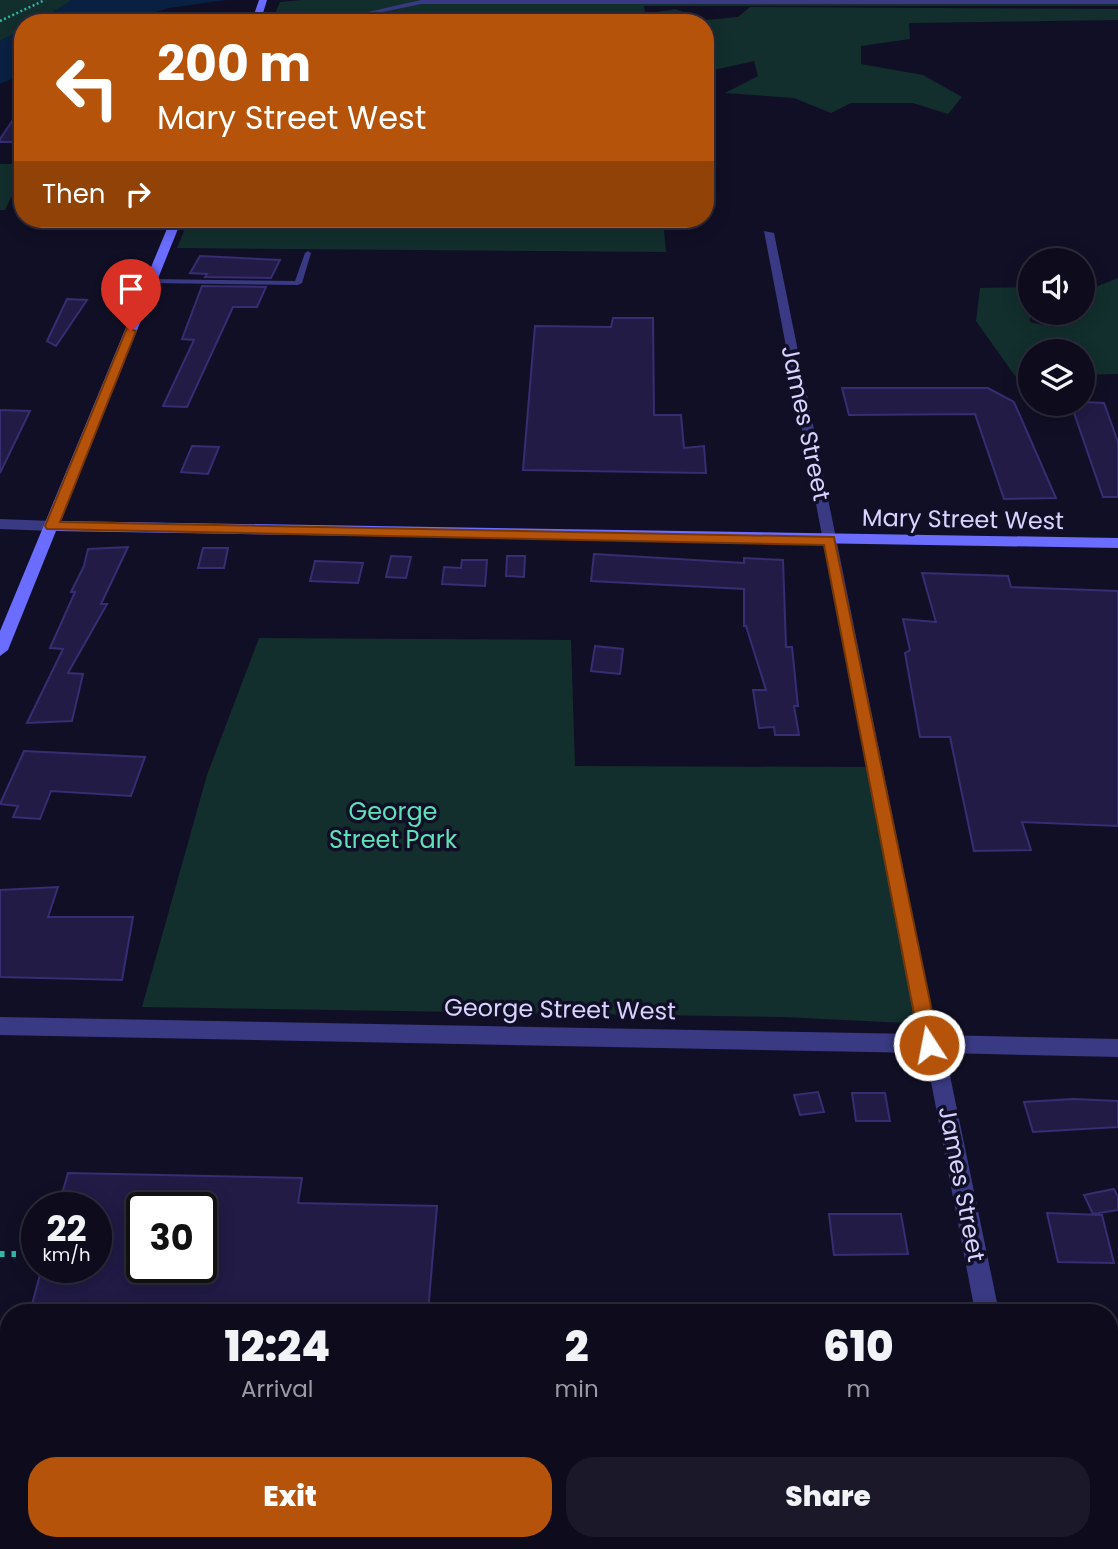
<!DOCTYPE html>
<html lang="en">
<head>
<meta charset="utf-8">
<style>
  :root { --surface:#0d0b1c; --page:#1b1929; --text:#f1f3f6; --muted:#9a9ba3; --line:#2d2b3b; --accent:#b45309 }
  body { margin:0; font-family:Poppins,sans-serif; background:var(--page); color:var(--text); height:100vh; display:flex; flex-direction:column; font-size:26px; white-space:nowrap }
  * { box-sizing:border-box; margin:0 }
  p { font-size:23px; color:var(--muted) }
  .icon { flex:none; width:38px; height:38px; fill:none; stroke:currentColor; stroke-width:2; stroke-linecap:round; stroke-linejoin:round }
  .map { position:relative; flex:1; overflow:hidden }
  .side { position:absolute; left:0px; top:1304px; width:1118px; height:247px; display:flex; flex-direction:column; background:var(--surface); border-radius:28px 28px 0 0; box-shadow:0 4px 18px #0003,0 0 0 2px var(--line) }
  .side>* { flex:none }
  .top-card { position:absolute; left:14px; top:14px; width:700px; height:214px; border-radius:28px; box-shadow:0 4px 18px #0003,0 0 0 2px var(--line); background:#b45309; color:#fff; overflow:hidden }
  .fabs { position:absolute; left:1018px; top:248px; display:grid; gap:14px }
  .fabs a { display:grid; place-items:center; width:77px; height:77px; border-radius:50%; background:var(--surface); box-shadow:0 4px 18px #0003,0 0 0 2px var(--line); font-size:35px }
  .speed { position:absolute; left:21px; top:1192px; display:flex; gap:14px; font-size:35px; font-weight:700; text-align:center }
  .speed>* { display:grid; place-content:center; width:91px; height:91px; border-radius:50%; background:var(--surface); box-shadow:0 4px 18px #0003,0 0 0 2px var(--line); line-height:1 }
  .speed small { font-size:18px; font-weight:400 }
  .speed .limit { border:4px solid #111; border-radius:10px; background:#fff; color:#111 }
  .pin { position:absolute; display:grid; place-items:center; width:60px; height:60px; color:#fff; margin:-72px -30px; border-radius:50% 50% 50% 0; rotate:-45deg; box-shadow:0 0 7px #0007 }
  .pin .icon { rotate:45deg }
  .me { position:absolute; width:77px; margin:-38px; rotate:349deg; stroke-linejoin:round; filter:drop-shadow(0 0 5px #0008) }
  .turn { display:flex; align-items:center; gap:24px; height:147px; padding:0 28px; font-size:32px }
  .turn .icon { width:91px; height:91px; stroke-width:2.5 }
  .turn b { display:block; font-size:49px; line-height:60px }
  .then { display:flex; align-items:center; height:66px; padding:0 28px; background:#0003; gap:14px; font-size:26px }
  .eta { display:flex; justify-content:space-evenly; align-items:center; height:119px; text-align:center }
  .eta b { font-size:42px; font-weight:800; line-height:49px }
  .action { display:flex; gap:14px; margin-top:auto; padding:14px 28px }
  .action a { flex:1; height:80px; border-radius:28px; background:var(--accent); color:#fff; font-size:28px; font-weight:800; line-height:80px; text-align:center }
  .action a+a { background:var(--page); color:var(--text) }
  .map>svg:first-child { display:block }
</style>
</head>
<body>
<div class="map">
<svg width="1118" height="1549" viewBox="0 0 1118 1549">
  <rect width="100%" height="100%" fill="#110f25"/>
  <g fill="#122f2d">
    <path d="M 0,0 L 72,0 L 36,23 L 23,23 L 23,29 L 0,41 Z"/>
    <path d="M 302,0 L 1118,0 L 1118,6 L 644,6 L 645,14 L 675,9 L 706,20 L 738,17 L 750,7 L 1118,9 L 1118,20 L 909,23 L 910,39 L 861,46 L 861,64 L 923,75 L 962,97 L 948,114 L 913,103 L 851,103 L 831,113 L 794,98 L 725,93 L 758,76 L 754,61 L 705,72 L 705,23 L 271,23 L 280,2 Z"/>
    <path d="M 0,164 L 23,164 L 23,172 L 5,210 L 0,210 Z"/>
    <path d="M 189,219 L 663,219 L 666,252 L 177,248 Z"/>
    <path d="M 1118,278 L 1118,374 L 1083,375 L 1083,352 L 1031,352 L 1031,375 L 1015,376 L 976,321 L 980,288 L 1031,287 L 1030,322 L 1053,327 L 1068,313 L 1083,313 L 1083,299 L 1098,286 Z"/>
    <path d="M 259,638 L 571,640 L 575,766 L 877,767 L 926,1024 L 783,1017 L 142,1007 L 207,775 Z"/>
  </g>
  <g fill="#0a2143">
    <path d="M 72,0 L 226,0 L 169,8 L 119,23 L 36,23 Z"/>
    <path d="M 23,29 L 23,74 L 0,84 L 0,41 Z"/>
  </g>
  <g fill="#211b46" stroke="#372d72" stroke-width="2" fill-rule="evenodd">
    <path d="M 23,105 L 23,142 L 0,142 L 0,139 Z"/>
    <path d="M 200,256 L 280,260 L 271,278 L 205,277 L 207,274 L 190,273 Z"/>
    <path d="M 202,286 L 266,287 L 257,307 L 233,307 L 187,407 L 163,406 L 194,340 L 182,339 Z"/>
    <path d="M 67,299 L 87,300 L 56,346 L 47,341 Z"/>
    <path d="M 613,318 L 653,318 L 654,415 L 681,415 L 684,448 L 704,446 L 706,473 L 523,470 L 535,326 L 611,327 Z"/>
    <path d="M 842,388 L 988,388 L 1014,402 L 1056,498 L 1004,499 L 975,414 L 849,415 Z"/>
    <path d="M 1083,402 L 1104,403 L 1118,442 L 1118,497 L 1103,497 L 1071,404 Z"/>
    <path d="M 0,410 L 30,411 L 0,473 Z"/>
    <path d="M 192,446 L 219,447 L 208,474 L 181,472 Z"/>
    <path d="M 128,547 L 101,604 L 107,604 L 68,673 L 83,674 L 72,721 L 27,723 L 63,649 L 50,648 L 75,592 L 71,592 L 84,566 L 88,549 Z"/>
    <path d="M 203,548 L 228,548 L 224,568 L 198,568 Z"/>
    <path d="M 594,554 L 744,563 L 744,558 L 783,560 L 786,647 L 792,647 L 798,706 L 794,706 L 799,735 L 775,735 L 774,727 L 759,728 L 753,690 L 766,690 L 746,626 L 744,626 L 744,589 L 591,581 Z"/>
    <path d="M 391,556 L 411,557 L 406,578 L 386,577 Z"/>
    <path d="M 507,556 L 525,556 L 524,577 L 506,576 Z"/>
    <path d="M 462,560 L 487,560 L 485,586 L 442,584 L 444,567 L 461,568 Z"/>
    <path d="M 315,561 L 363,563 L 358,583 L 310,581 Z"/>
    <path d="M 922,573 L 1008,576 L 1011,587 L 1118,591 L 1118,826 L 1022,822 L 1031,850 L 974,851 L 950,737 L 920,737 L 905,653 L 910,650 L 903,619 L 936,622 Z"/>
    <path d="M 595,646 L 623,649 L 620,674 L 591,671 Z"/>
    <path d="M 24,751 L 145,757 L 131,796 L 51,791 L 40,819 L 13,817 L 18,806 L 0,804 Z"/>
    <path d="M 58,887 L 48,917 L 133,917 L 122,980 L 0,977 L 0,890 Z"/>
    <path d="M 818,1092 L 824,1112 L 800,1115 L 794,1095 Z"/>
    <path d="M 852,1093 L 885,1093 L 890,1121 L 856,1121 Z"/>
    <path d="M 1073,1099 L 1118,1101 L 1118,1127 L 1033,1132 L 1024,1102 Z"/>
    <path d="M 68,1173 L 302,1178 L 298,1203 L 437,1206 L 428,1312 L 30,1312 L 42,1267 L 96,1267 L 96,1208 L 58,1208 ZM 142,1208 L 201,1208 L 201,1267 L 142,1267 Z"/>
    <path d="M 1114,1189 L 1118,1197 L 1118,1210 L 1093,1214 L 1084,1195 Z"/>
    <path d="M 1047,1213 L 1102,1215 L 1114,1263 L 1058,1262 Z"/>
    <path d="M 829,1214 L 901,1214 L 908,1254 L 834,1255 Z"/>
  </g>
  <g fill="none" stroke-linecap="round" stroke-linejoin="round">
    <path stroke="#2fb7a8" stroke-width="2.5" stroke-dasharray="2 2.5" stroke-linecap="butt" d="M 0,21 L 45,0"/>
    <path stroke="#2fb7a8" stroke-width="6" stroke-dasharray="4.5 7" stroke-linecap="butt" d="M 0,1254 L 24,1254"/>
    <g fill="#3a3a84" fill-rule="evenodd">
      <path d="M 421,0 L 1118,0 L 1118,4 L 421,4 L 330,23 L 319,23 Z"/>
      <path d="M 308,251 L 311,253 L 302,283 L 298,285 L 151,283 L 147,281 L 151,279 L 295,281 L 305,253 Z"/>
    </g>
    <g fill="#3a3a84" fill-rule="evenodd">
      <path d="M 764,231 L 774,233 L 937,1035 L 1118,1039 L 1118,1057 L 943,1053 L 948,1066 L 999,1312 L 975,1312 L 928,1066 L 922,1053 L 0,1035 L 0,1017 L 917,1034 Z"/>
      <path d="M 0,519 L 52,521 L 59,526 L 52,531 L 0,529 Z"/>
      <path d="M 1021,1542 L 1047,1542 L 1048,1549 L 1022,1549 Z"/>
    </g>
    <g fill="#6a6dff" fill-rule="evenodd">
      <path d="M 259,0 L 267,0 L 260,23 L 251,23 Z"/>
      <path d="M 171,219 L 182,219 L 60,521 L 1118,538 L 1118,548 L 56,531 L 8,650 L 0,656 L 0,631 Z"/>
    </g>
  </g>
  <path fill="#b45309" stroke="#753606" stroke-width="2" d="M 127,328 L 136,331 L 60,522 L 834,537 L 939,1045 L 936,1051 L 929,1054 L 923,1051 L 920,1045 L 824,545 L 47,529 L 45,526 Z"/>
  <g text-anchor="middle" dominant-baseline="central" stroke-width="7" stroke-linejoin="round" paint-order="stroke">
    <g font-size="24" fill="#d6d3ff" stroke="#110f25">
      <text transform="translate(806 423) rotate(78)">James Street</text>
      <text transform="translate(963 519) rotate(1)">Mary Street West</text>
      <text transform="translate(560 1009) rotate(1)">George Street West</text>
      <text transform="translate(962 1184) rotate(79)">James Street</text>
    </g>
    <g font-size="24" fill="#5ee0b9" stroke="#110f25">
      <text x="393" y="811">George<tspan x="393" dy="28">Street Park</tspan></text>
    </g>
  </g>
</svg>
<div class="fabs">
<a><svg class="icon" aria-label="sound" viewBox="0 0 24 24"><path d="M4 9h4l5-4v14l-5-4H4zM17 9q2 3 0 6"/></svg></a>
<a><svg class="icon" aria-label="layers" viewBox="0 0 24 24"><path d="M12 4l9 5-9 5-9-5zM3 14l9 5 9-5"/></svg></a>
</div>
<div class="speed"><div>22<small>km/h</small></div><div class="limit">30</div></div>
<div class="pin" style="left:131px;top:331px;background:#d93025"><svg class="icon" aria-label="arrive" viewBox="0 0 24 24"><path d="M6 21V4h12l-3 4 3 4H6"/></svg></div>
<svg class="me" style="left:929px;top:1045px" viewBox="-20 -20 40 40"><circle r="17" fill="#b45309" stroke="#fff" stroke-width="3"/><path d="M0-11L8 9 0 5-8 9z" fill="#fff"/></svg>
<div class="top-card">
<div class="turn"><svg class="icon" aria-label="left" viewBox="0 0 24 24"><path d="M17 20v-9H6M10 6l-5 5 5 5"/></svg><div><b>200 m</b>Mary Street West</div></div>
<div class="then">Then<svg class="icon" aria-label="right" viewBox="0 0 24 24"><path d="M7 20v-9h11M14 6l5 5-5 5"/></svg></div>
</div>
<section class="side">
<div class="eta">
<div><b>12:24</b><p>Arrival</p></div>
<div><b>2</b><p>min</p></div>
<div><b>610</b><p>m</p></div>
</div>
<div class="action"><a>Exit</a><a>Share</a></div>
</section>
</div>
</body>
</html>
